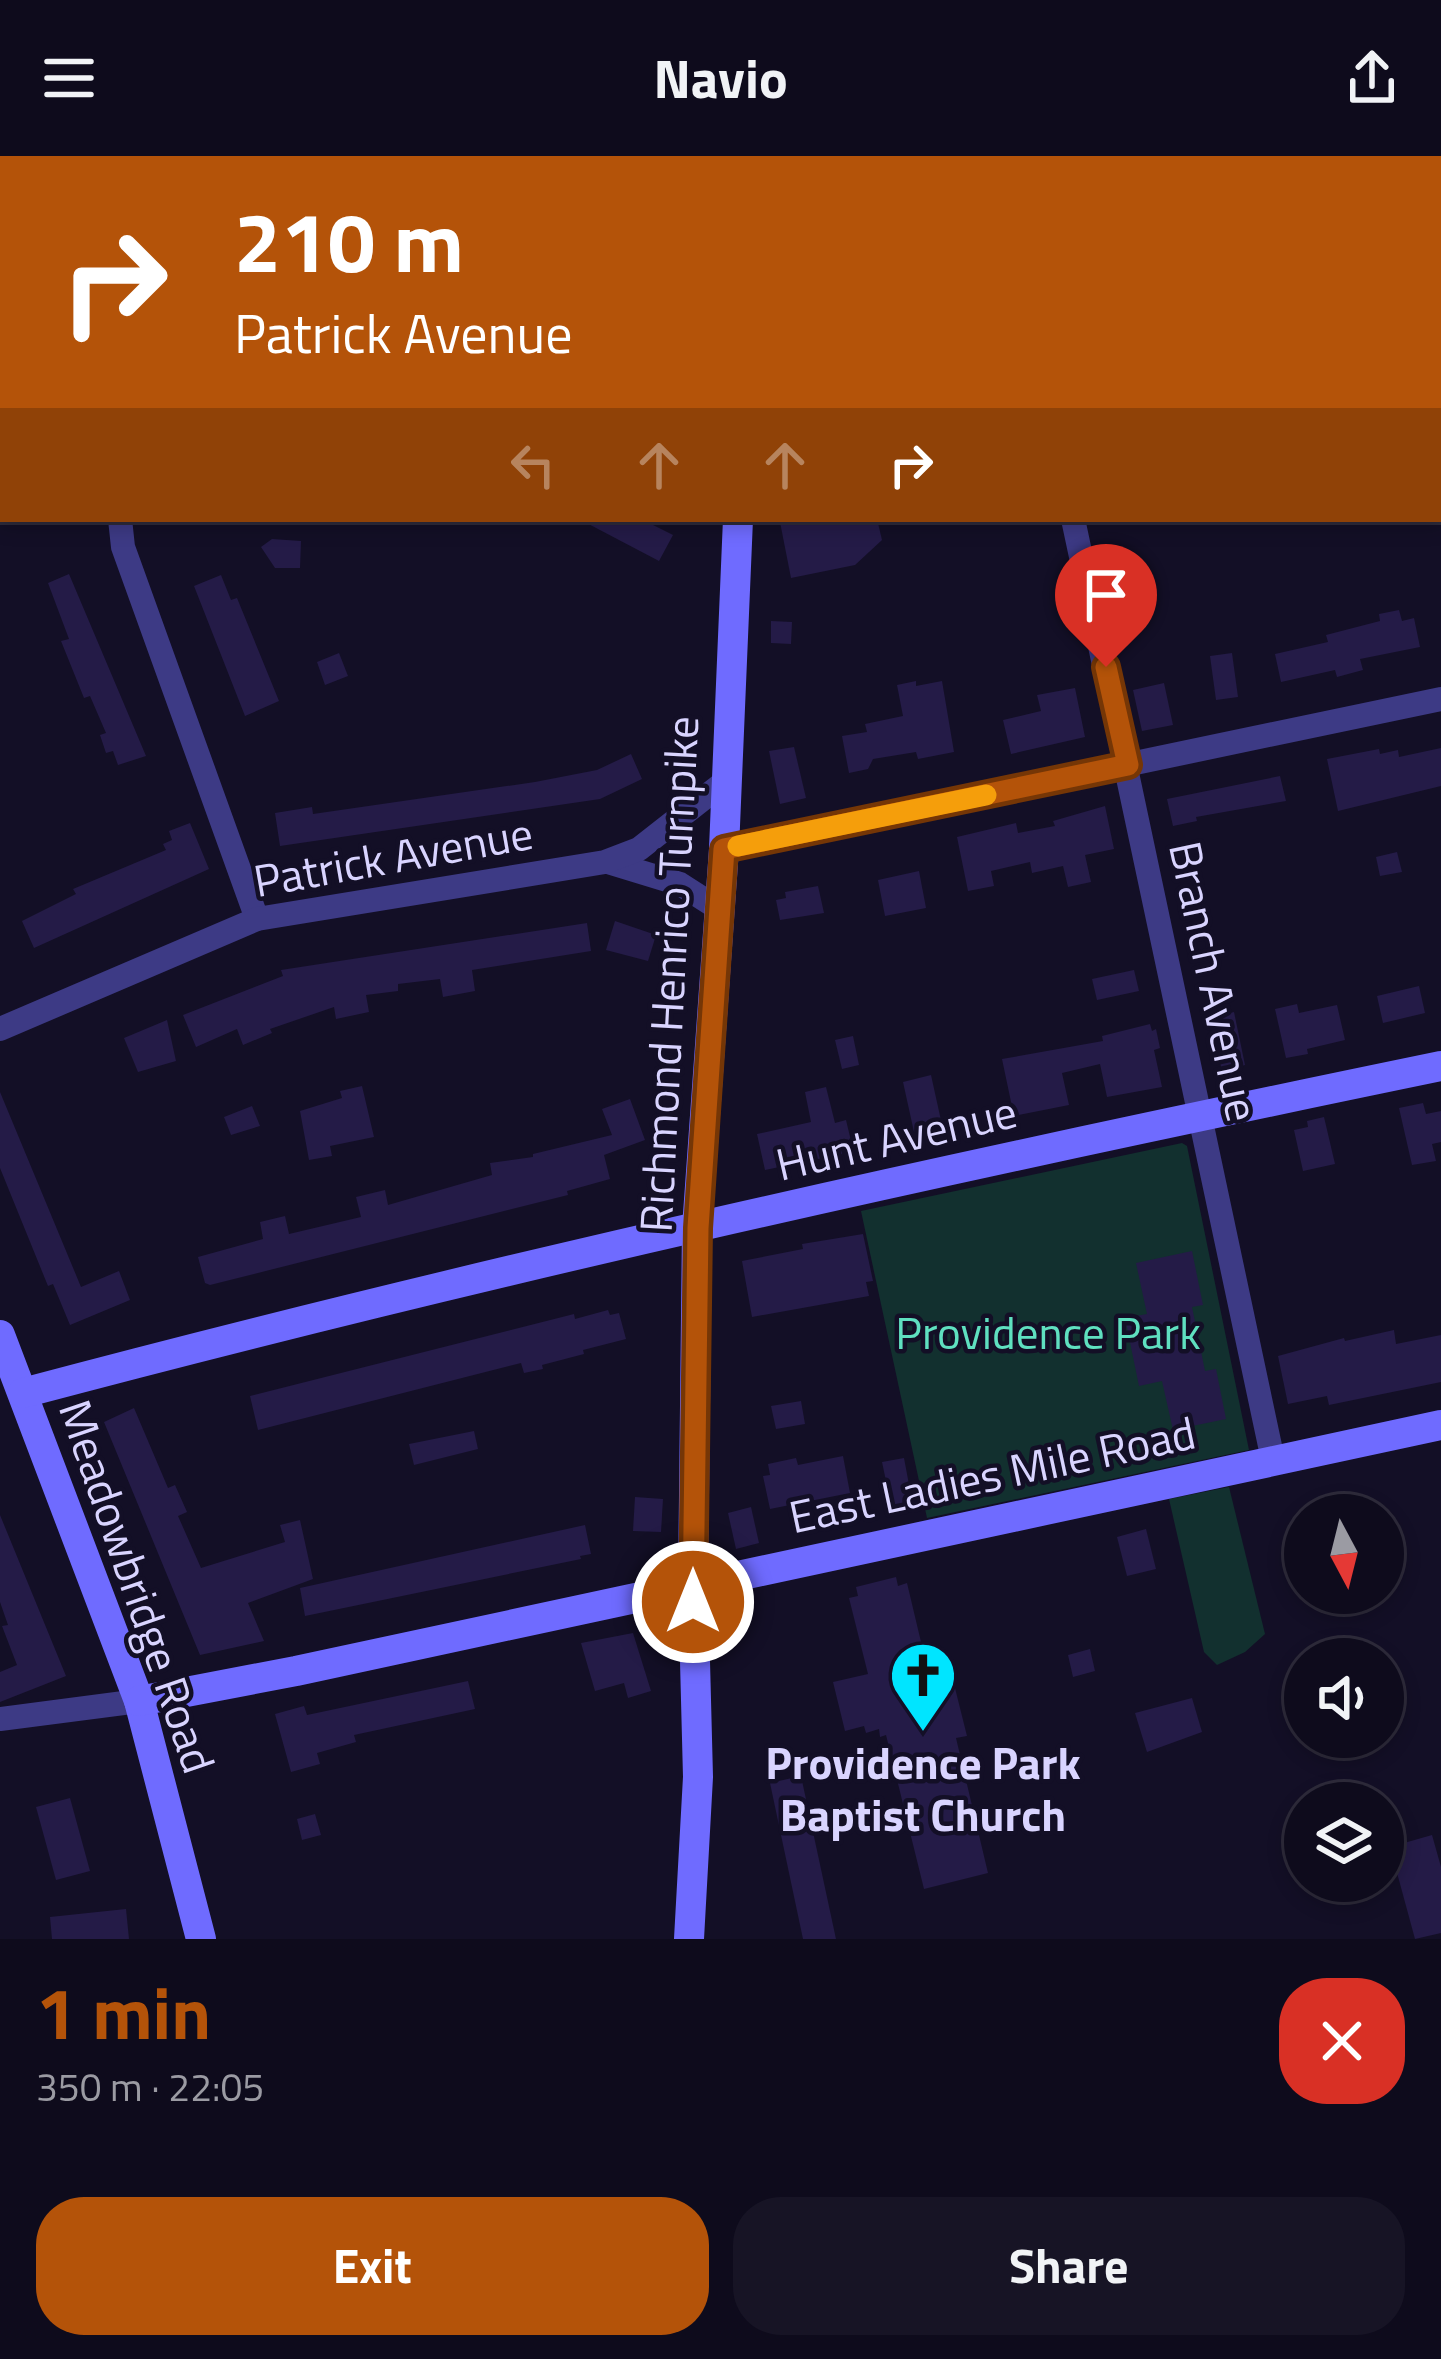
<!DOCTYPE html>
<html lang="en">
<head>
<meta charset="utf-8">
<style>
  :root { --surface:#0e0b1c; --page:#171425; --text:#f1f3f6; --muted:#9b9ba3; --line:#2e2b3b; --accent:#b45309 }
  body { margin:0; font-family:"Titillium Web",sans-serif; background:var(--page); color:var(--text); height:100vh; display:flex; flex-direction:column; font-size:45px; white-space:nowrap }
  * { box-sizing:border-box; margin:0 }
  p { font-size:39px; color:var(--muted) }
  .icon { flex:none; width:66px; height:66px; fill:none; stroke:currentColor; stroke-width:2; stroke-linecap:round; stroke-linejoin:round }
  .map { position:relative; height:1783px; overflow:hidden }
  .sheet { display:flex; flex-direction:column; background:var(--surface); flex:1 }
  .sheet>* { flex:none }
  .hud { position:absolute; left:0px; top:0px; width:1443px; height:366px; box-shadow:0 6px 18px #0003,0 0 0 3px var(--line); background:#b45309; color:#fff; overflow:hidden }
  .needle { width:78px; rotate:173deg }
  .tools { position:absolute; left:1284px; top:1338px; display:grid; gap:24px }
  .tools a { display:grid; place-items:center; width:120px; height:120px; border-radius:50%; background:var(--surface); box-shadow:0 6px 18px #0003,0 0 0 3px var(--line); font-size:60px }
  .pin { position:absolute; display:grid; place-items:center; width:102px; height:102px; color:#fff; margin:-123px -51px; border-radius:50% 50% 50% 0; rotate:-45deg; box-shadow:0 0 12px #0007 }
  .pin .icon { rotate:45deg }
  .me { position:absolute; width:132px; margin:-66px; rotate:0deg; stroke-linejoin:round; filter:drop-shadow(0 0 9px #0008) }
  .turn { display:flex; align-items:center; gap:42px; height:252px; padding:0 36px; font-size:54px }
  .turn .icon { width:156px; height:156px; stroke-width:2.5 }
  .turn b { display:block; font-size:84px; line-height:102px }
  .lanes { display:flex; align-items:center; height:114px; padding:0 36px; background:#0003; justify-content:center; gap:60px; direction:ltr }
  .lanes .off { opacity:.35 }
  .round { display:grid; place-items:center; flex:none; width:126px; height:126px; border-radius:48px; background:var(--page) }
  .headline { display:flex; align-items:center; justify-content:space-between; height:204px; padding:0 36px }
  h1 { font-size:72px; font-weight:700; line-height:90px; color:var(--accent) }
  .action { display:flex; gap:24px; margin-top:auto; padding:24px 36px }
  .action a { flex:1; height:138px; border-radius:48px; background:var(--accent); color:#fff; font-size:48px; font-weight:700; line-height:138px; text-align:center }
  .action a+a { background:var(--page); color:var(--text) }
  header { display:flex; justify-content:space-between; align-items:center; height:156px; padding:0 36px; background:var(--surface); font-size:54px; font-weight:700 }
  .map>svg:first-child { display:block }
</style>
</head>
<body>
<header><svg class="icon" aria-label="menu" viewBox="0 0 24 24"><path d="M4 6h16M4 12h16M4 18h16"/></svg>Navio<svg class="icon" aria-label="share" viewBox="0 0 24 24"><path d="M12 15V3M7 8l5-5 5 5M5 13v7h14v-7"/></svg></header>
<div class="map">
<svg width="1441" height="1783" viewBox="0 0 1441 1783">
  <rect width="100%" height="100%" fill="#130f26"/>
  <g fill="#12302f">
    <path d="M 1182,987 L 1187,990 L 1249,1294 L 927,1362 L 861,1055 Z"/>
    <path d="M 1229,1331 L 1265,1478 L 1245,1496 L 1217,1509 L 1204,1496 L 1169,1343 Z"/>
  </g>
  <g fill="#241b47">
    <path d="M 579,363 L 641,363 L 673,379 L 659,405 Z"/>
    <path d="M 794,363 L 877,363 L 882,384 L 855,409 L 791,422 L 780,366 Z"/>
    <path d="M 272,383 L 301,385 L 300,412 L 275,412 L 261,391 Z"/>
    <path d="M 69,418 L 146,600 L 118,609 L 113,595 L 106,597 L 100,579 L 106,577 L 90,540 L 84,542 L 61,485 L 69,483 L 48,427 Z"/>
    <path d="M 221,419 L 231,444 L 237,442 L 279,545 L 245,560 L 194,430 Z"/>
    <path d="M 1399,454 L 1402,465 L 1414,462 L 1420,491 L 1360,503 L 1363,514 L 1337,521 L 1335,514 L 1281,526 L 1275,498 L 1328,486 L 1326,479 L 1380,465 L 1379,458 Z"/>
    <path d="M 771,465 L 792,466 L 791,488 L 771,487 Z"/>
    <path d="M 339,497 L 348,520 L 325,529 L 317,506 Z"/>
    <path d="M 1232,497 L 1238,541 L 1216,544 L 1210,500 Z"/>
    <path d="M 916,525 L 916,530 L 942,525 L 954,596 L 918,603 L 916,596 L 873,603 L 868,613 L 849,617 L 842,580 L 867,576 L 865,568 L 903,560 L 897,529 Z"/>
    <path d="M 1164,527 L 1173,569 L 1142,575 L 1133,534 Z"/>
    <path d="M 1075,532 L 1085,581 L 1011,598 L 1003,564 L 1041,555 L 1037,539 Z"/>
    <path d="M 794,591 L 806,642 L 780,648 L 769,595 Z"/>
    <path d="M 1441,592 L 1441,630 L 1338,655 L 1327,603 L 1379,593 L 1380,598 L 1398,594 L 1399,601 Z"/>
    <path d="M 631,598 L 642,623 L 600,643 L 280,690 L 275,657 L 312,651 L 313,658 L 535,626 L 597,614 Z"/>
    <path d="M 1280,620 L 1286,645 L 1196,661 L 1197,665 L 1173,670 L 1167,643 Z"/>
    <path d="M 1105,650 L 1114,693 L 1085,699 L 1091,726 L 1068,731 L 1063,710 L 1032,717 L 1030,706 L 991,715 L 994,730 L 968,735 L 957,681 L 1016,667 L 1018,677 L 1055,670 L 1053,665 Z"/>
    <path d="M 190,667 L 209,713 L 34,792 L 22,765 L 76,738 L 73,733 L 166,694 L 163,688 L 172,684 L 169,675 Z"/>
    <path d="M 1397,696 L 1402,716 L 1380,720 L 1376,701 Z"/>
    <path d="M 919,715 L 926,752 L 885,760 L 878,724 Z"/>
    <path d="M 818,730 L 824,757 L 780,764 L 776,744 L 786,742 L 785,736 Z"/>
    <path d="M 615,765 L 656,779 L 648,805 L 606,794 Z"/>
    <path d="M 587,767 L 591,795 L 472,814 L 475,835 L 443,841 L 440,823 L 398,828 L 398,835 L 366,839 L 369,856 L 336,863 L 334,851 L 270,873 L 272,877 L 243,889 L 237,873 L 196,891 L 183,859 L 283,820 L 281,814 Z"/>
    <path d="M 1134,814 L 1139,835 L 1097,844 L 1092,823 Z"/>
    <path d="M 1419,830 L 1425,857 L 1383,867 L 1377,840 Z"/>
    <path d="M 1297,848 L 1299,857 L 1337,849 L 1345,884 L 1307,893 L 1308,898 L 1286,902 L 1275,853 Z"/>
    <path d="M 1234,856 L 1245,909 L 1222,915 L 1210,862 Z"/>
    <path d="M 167,864 L 176,905 L 138,916 L 124,882 Z"/>
    <path d="M 1150,868 L 1152,875 L 1156,873 L 1160,892 L 1154,894 L 1162,931 L 1107,941 L 1100,908 L 1062,917 L 1069,949 L 1014,960 L 1002,903 L 1103,885 L 1102,880 Z"/>
    <path d="M 853,880 L 859,909 L 842,913 L 835,884 Z"/>
    <path d="M 931,919 L 942,969 L 914,976 L 903,926 Z"/>
    <path d="M 362,930 L 374,981 L 330,990 L 332,1000 L 309,1004 L 300,955 L 342,942 L 340,935 Z"/>
    <path d="M 826,931 L 835,967 L 846,964 L 852,989 L 841,992 L 842,998 L 765,1014 L 757,978 L 811,966 L 805,936 Z"/>
    <path d="M 0,936 L 81,1131 L 119,1115 L 130,1144 L 70,1169 L 53,1128 L 48,1130 L 0,1012 Z"/>
    <path d="M 630,943 L 645,984 L 604,999 L 610,1023 L 567,1035 L 568,1039 L 210,1129 L 205,1127 L 198,1101 L 263,1083 L 260,1066 L 285,1060 L 289,1078 L 361,1061 L 356,1041 L 385,1034 L 388,1049 L 492,1019 L 490,1007 L 533,1001 L 533,998 L 612,979 L 602,953 Z"/>
    <path d="M 1423,947 L 1426,958 L 1441,955 L 1441,986 L 1432,988 L 1436,1005 L 1412,1009 L 1399,952 Z"/>
    <path d="M 252,950 L 260,970 L 231,979 L 224,961 Z"/>
    <path d="M 1324,961 L 1335,1008 L 1303,1015 L 1294,974 L 1308,971 L 1307,965 Z"/>
    <path d="M 863,1078 L 873,1125 L 866,1126 L 869,1140 L 752,1161 L 742,1105 L 803,1093 L 802,1088 Z"/>
    <path d="M 1192,1095 L 1203,1149 L 1192,1151 L 1205,1215 L 1216,1213 L 1226,1263 L 1173,1274 L 1162,1225 L 1139,1230 L 1125,1162 L 1147,1158 L 1136,1107 Z"/>
    <path d="M 608,1154 L 610,1159 L 619,1157 L 626,1183 L 583,1194 L 584,1198 L 542,1209 L 543,1213 L 524,1217 L 521,1207 L 258,1274 L 250,1240 L 574,1158 L 575,1163 Z"/>
    <path d="M 1394,1174 L 1396,1188 L 1441,1179 L 1441,1226 L 1329,1249 L 1327,1240 L 1288,1248 L 1278,1200 L 1344,1182 L 1345,1185 Z"/>
    <path d="M 801,1245 L 805,1268 L 776,1273 L 771,1250 Z"/>
    <path d="M 134,1252 L 168,1332 L 175,1329 L 187,1356 L 178,1360 L 201,1412 L 285,1386 L 280,1369 L 300,1364 L 313,1423 L 248,1447 L 264,1485 L 200,1499 L 104,1266 Z"/>
    <path d="M 474,1275 L 478,1293 L 414,1309 L 409,1288 Z"/>
    <path d="M 843,1300 L 850,1337 L 770,1353 L 763,1320 L 770,1319 L 768,1308 L 796,1302 L 798,1309 Z"/>
    <path d="M 904,1302 L 914,1355 L 893,1358 L 882,1306 Z"/>
    <path d="M 1342,1335 L 1348,1359 L 1322,1359 L 1317,1341 Z"/>
    <path d="M 635,1341 L 663,1343 L 661,1376 L 633,1375 Z"/>
    <path d="M 751,1351 L 759,1387 L 736,1393 L 728,1357 Z"/>
    <path d="M 0,1359 L 66,1520 L 0,1546 L 0,1516 L 17,1509 L 2,1470 L 8,1469 L 0,1446 Z"/>
    <path d="M 585,1369 L 591,1398 L 580,1400 L 581,1403 L 305,1460 L 300,1432 Z"/>
    <path d="M 1146,1373 L 1156,1413 L 1127,1420 L 1117,1381 Z"/>
    <path d="M 896,1421 L 898,1430 L 907,1427 L 926,1507 L 937,1505 L 938,1511 L 949,1508 L 967,1580 L 956,1582 L 988,1717 L 924,1733 L 886,1579 L 880,1581 L 879,1573 L 866,1577 L 864,1570 L 845,1575 L 833,1526 L 868,1518 L 849,1442 L 858,1440 L 856,1431 Z"/>
    <path d="M 633,1477 L 651,1535 L 628,1542 L 624,1527 L 595,1535 L 581,1487 Z"/>
    <path d="M 1090,1493 L 1095,1515 L 1073,1521 L 1068,1499 Z"/>
    <path d="M 468,1525 L 475,1553 L 354,1579 L 356,1586 L 317,1597 L 320,1608 L 291,1616 L 275,1558 L 304,1550 L 307,1559 Z"/>
    <path d="M 1192,1542 L 1202,1576 L 1147,1596 L 1135,1557 Z"/>
    <path d="M 801,1620 L 836,1783 L 803,1783 L 770,1627 Z"/>
    <path d="M 70,1642 L 90,1715 L 56,1724 L 36,1651 Z"/>
    <path d="M 315,1658 L 321,1679 L 302,1684 L 297,1663 Z"/>
    <path d="M 1432,1679 L 1441,1711 L 1441,1777 L 1415,1783 L 1390,1691 Z"/>
    <path d="M 126,1753 L 129,1783 L 52,1783 L 50,1761 Z"/>
  </g>
  <g fill="none" stroke-linecap="round" stroke-linejoin="round">
    <g stroke="#3d3a85" stroke-width="24">
      <path d="M 125,0 L 125,3"/>
      <path d="M 1351,0 L 1356,3"/>
      <path d="M 1440,54 L 1441,55"/>
      <path d="M 1440,101 L 1441,100"/>
      <path d="M 1440,166 L 1441,167"/>
      <path d="M 0,277 L 3,277"/>
      <path d="M 120,363 L 123,391 L 257,763"/>
      <path d="M 1073,363 L 1273,1304"/>
      <path d="M 724,693 L 1441,543"/>
      <path d="M 608,706 L 680,728 L 719,753"/>
      <path d="M 0,873 L 257,763 L 605,706 L 639,693 L 727,624"/>
      <path d="M 0,1563 L 139,1545"/>
    </g>
    <g stroke="#6f6bff" stroke-width="30">
      <path d="M 737,0 L 737,3"/>
      <path d="M 0,1179 L 139,1545 L 201,1783"/>
      <path d="M 23,1237 C 492,1112 966,1008 1441,910"/>
      <path d="M 139,1545 L 296,1515 L 1441,1269"/>
      <path d="M 689,1783 L 698,1621 L 693,1428 L 697,1072 L 724,693 L 738,363"/>
    </g>
  </g>
  <g fill="none" stroke-linecap="round" stroke-linejoin="round">
    <defs>
      <path id="route" d="M 693,1446 L 698,1072 L 724,693 L 1128,609 L 1106,511"/>
    </defs>
    <use href="#route" stroke="#753606" stroke-width="30"/>
    <use href="#route" stroke="#b45309" stroke-width="21"/>
    <path stroke="#f59e0b" stroke-width="21" d="M 738,690 L 986,639"/>
  </g>
  <defs>
    <symbol id="church-pin" viewBox="-11 -11 22 30"><path d="M0 17L-7.5 6A9.5 9.5 0 1 1 7.5 6Z" fill="#00e5ff" stroke="#130f26"/><path d="M-1.2-6h2.4v3.5h3.3v2.4h-3.3V6h-2.4V-.1h-3.3v-2.4h3.3Z" fill="#111"/></symbol>
  </defs>
  <g fill-rule="evenodd">
    <use href="#church-pin" x="885" y="1481" width="76" height="104"/>
  </g>
  <g text-anchor="middle" dominant-baseline="central" stroke-width="9" stroke-linejoin="round" paint-order="stroke">
    <g font-size="45" fill="#d9d4ff" stroke="#130f26">
      <text transform="translate(393 700) rotate(-10)">Patrick Avenue</text>
      <text transform="translate(668 818) rotate(-87)">Richmond Henrico Turnpike</text>
      <text transform="translate(1215 825) rotate(78)">Branch Avenue</text>
      <text transform="translate(896 981) rotate(-13)">Hunt Avenue</text>
      <text transform="translate(992 1318) rotate(-12)">East Ladies Mile Road</text>
      <text transform="translate(138 1430) rotate(71)">Meadowbridge Road</text>
    </g>
    <g font-size="45" fill="#5fe0c0" stroke="#130f26">
      <text x="1048" y="1176">Providence Park</text>
    </g>
    <g font-size="45" font-weight="bold" fill="#d9d4ff" stroke="#130f26">
      <text x="923" y="1606">Providence Park<tspan x="923" dy="52">Baptist Church</tspan></text>
    </g>
  </g>
</svg>
<div class="tools">
<a><svg class="needle" viewBox="-14 -14 28 28"><path d="M0-13l5 13h-10z" fill="#e53935"/><path d="M0 13l5-13h-10z" fill="#9b9ba3"/></svg></a>
<a><svg class="icon" aria-label="sound" viewBox="0 0 24 24"><path d="M4 9h4l5-4v14l-5-4H4zM17 9q2 3 0 6"/></svg></a>
<a><svg class="icon" aria-label="layers" viewBox="0 0 24 24"><path d="M12 4l9 5-9 5-9-5zM3 14l9 5 9-5"/></svg></a>
</div>
<div class="pin" style="left:1106px;top:511px;background:#d93025"><svg class="icon" aria-label="arrive" viewBox="0 0 24 24"><path d="M6 21V4h12l-3 4 3 4H6"/></svg></div>
<svg class="me" style="left:693px;top:1446px" viewBox="-20 -20 40 40"><circle r="17" fill="#b45309" stroke="#fff" stroke-width="3"/><path d="M0-11L8 9 0 5-8 9z" fill="#fff"/></svg>
<div class="hud">
<div class="turn"><svg class="icon" aria-label="right" viewBox="0 0 24 24"><path d="M7 20v-9h11M14 6l5 5-5 5"/></svg><div><b>210 m</b>Patrick Avenue</div></div>
<div class="lanes"><svg class="icon off" aria-label="left" viewBox="0 0 24 24"><path d="M17 20v-9H6M10 6l-5 5 5 5"/></svg><svg class="icon off" aria-label="ahead" viewBox="0 0 24 24"><path d="M12 20V5M6 11l6-6 6 6"/></svg><svg class="icon off" aria-label="ahead" viewBox="0 0 24 24"><path d="M12 20V5M6 11l6-6 6 6"/></svg><svg class="icon" aria-label="right" viewBox="0 0 24 24"><path d="M7 20v-9h11M14 6l5 5-5 5"/></svg></div>
</div>
</div>
<section class="sheet">
<div class="headline"><div><h1>1 min</h1><p>350 m · 22:05</p></div><a class="round" style="background:#d93025;color:#fff"><svg class="icon" aria-label="close" viewBox="0 0 24 24"><path d="M6 6l12 12M18 6L6 18"/></svg></a></div>
<div class="action"><a>Exit</a><a>Share</a></div>
</section>
</body>
</html>
